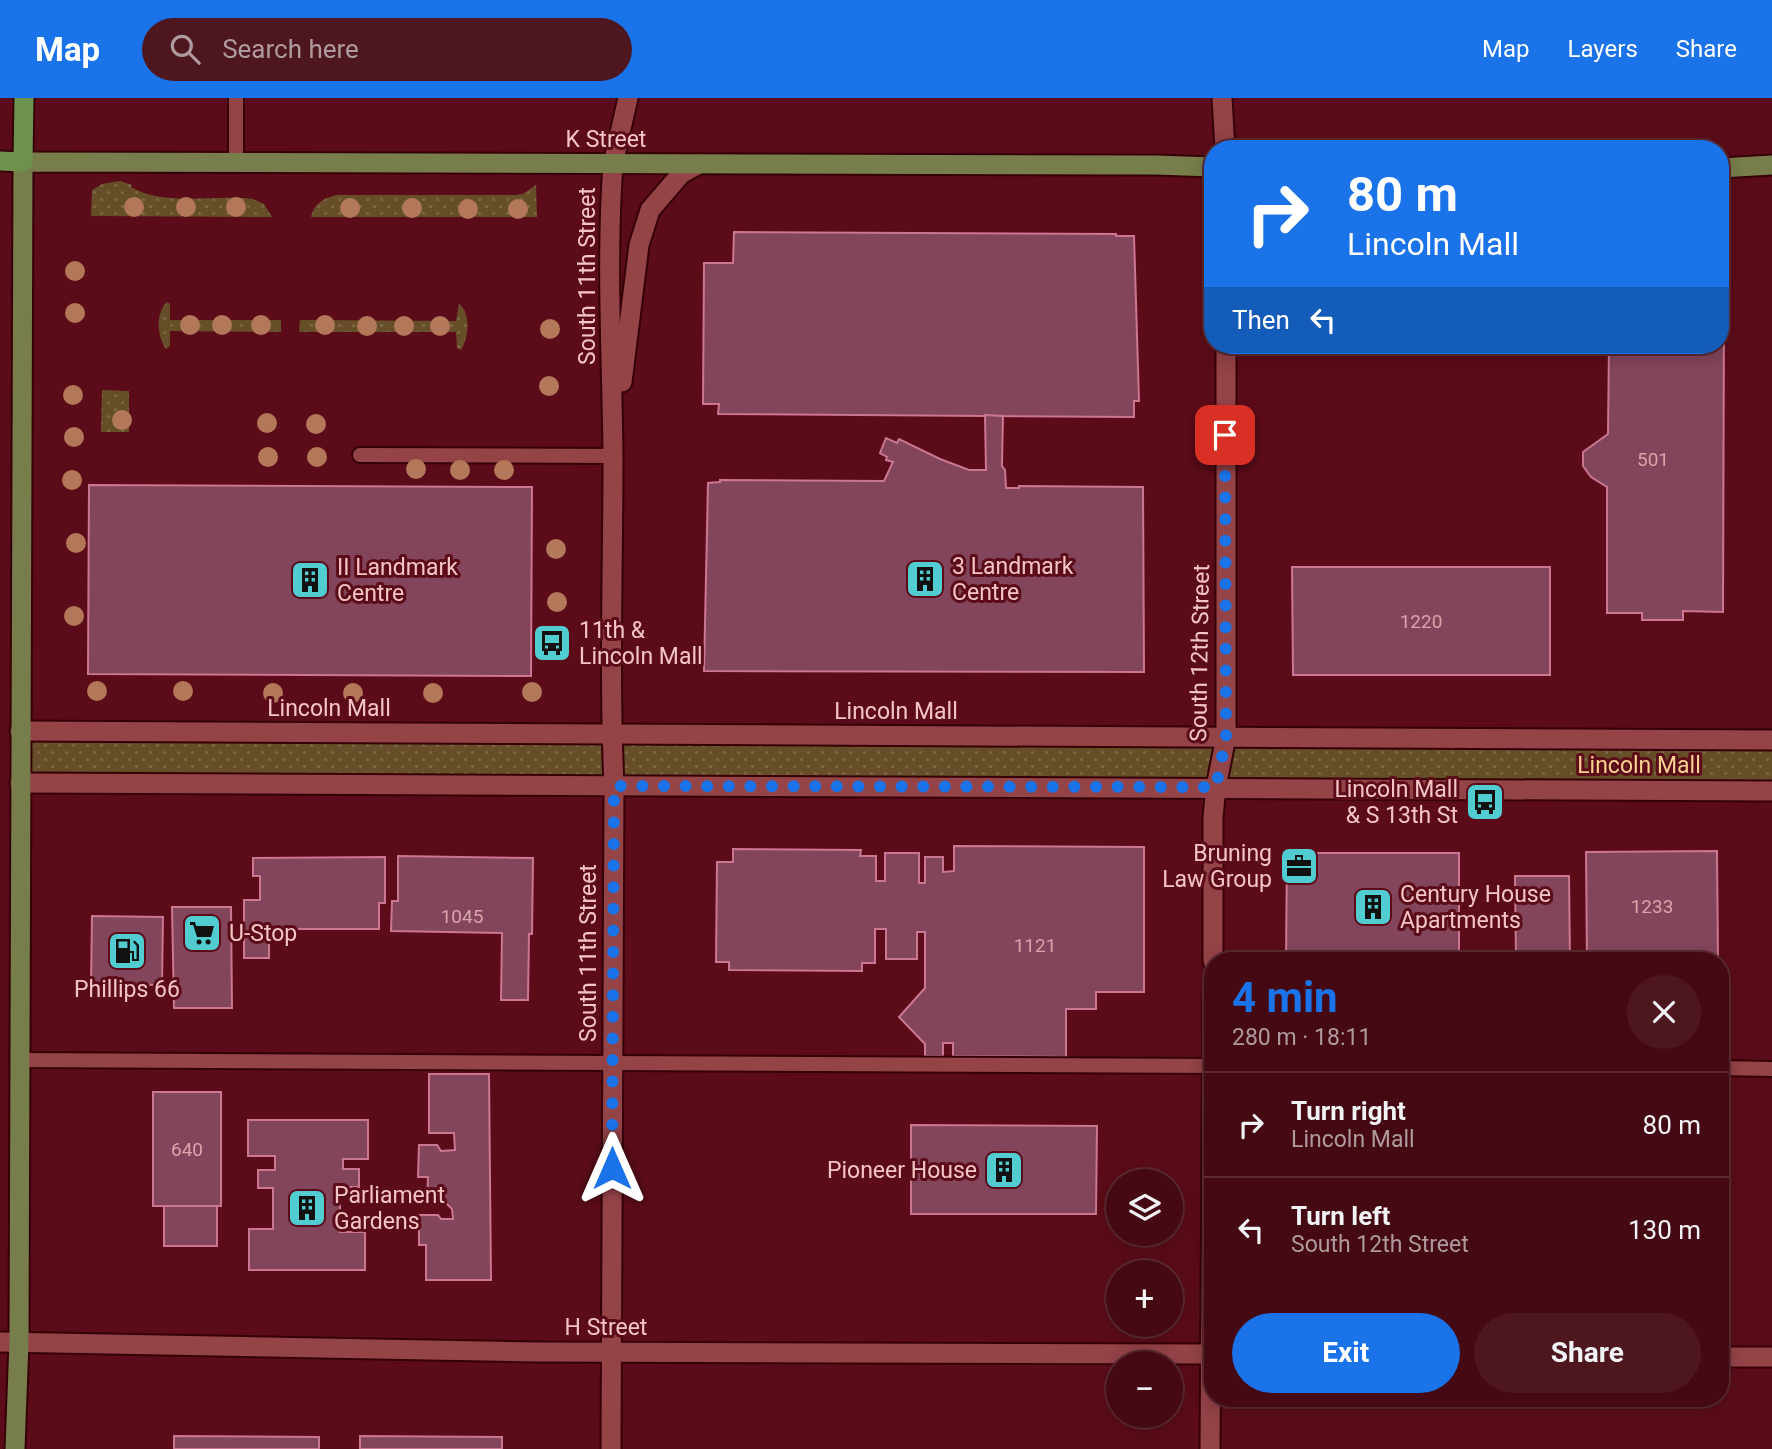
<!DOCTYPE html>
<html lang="en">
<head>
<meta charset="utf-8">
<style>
  :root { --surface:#440912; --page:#4e1720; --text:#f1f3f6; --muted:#af9a9f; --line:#5c2a32; --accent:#1a73e8 }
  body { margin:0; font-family:Roboto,sans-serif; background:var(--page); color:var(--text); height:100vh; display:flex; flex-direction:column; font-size:26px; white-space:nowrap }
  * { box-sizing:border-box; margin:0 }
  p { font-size:23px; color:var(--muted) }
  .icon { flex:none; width:38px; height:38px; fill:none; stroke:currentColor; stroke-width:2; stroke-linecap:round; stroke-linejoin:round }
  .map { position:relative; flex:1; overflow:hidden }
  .drawer { position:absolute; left:1204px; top:854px; width:525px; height:455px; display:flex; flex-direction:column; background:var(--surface); border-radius:28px; box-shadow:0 4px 18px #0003,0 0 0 2px var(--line) }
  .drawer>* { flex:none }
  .guide { position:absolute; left:1204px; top:42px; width:525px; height:214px; border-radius:28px; box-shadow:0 4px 18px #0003,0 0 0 2px var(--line); background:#1a73e8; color:#fff; overflow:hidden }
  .tools { position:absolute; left:1106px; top:1071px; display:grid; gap:14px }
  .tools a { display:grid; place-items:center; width:77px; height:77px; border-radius:50%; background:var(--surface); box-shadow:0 4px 18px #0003,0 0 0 2px var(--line); font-size:35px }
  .pin { position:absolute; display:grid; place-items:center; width:60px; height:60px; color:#fff; margin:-30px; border-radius:14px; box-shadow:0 4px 10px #0006 }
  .me { position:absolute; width:77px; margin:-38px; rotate:0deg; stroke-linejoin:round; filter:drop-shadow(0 0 5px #0008) }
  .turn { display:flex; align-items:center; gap:24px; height:147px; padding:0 28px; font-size:32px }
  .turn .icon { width:91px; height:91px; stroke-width:2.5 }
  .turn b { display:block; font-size:49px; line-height:60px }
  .then { display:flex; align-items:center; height:66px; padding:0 28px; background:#0003; gap:14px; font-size:26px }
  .round { display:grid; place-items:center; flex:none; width:74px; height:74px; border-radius:37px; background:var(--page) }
  .headline { display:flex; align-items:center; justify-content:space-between; height:119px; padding:0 28px }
  h1 { font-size:42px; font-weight:700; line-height:52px; color:var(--accent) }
  .cta { display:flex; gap:14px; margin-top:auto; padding:14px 28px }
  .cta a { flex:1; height:80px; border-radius:42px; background:var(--accent); color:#fff; font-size:28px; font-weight:700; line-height:80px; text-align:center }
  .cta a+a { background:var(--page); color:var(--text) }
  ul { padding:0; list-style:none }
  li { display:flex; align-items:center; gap:21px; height:105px; padding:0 28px; border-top:2px solid var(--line) }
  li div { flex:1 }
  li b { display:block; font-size:26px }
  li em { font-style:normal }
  header { display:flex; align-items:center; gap:42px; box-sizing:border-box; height:98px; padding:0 35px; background:var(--accent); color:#fff }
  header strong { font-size:33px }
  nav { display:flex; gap:38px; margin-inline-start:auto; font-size:24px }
  .search { width:490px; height:63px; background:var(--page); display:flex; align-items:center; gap:18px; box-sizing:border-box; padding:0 24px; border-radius:38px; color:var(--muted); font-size:26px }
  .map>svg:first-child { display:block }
</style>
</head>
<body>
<header>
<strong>Map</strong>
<div class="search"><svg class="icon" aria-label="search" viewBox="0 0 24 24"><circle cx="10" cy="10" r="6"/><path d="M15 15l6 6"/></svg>Search here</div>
<nav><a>Map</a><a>Layers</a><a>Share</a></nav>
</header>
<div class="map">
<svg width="1772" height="1351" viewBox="0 0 1772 1351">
  <defs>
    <pattern id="green-dots" width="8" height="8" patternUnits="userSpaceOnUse" patternTransform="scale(1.75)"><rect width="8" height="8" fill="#664f28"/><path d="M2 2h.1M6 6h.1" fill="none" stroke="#7c6746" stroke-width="1.8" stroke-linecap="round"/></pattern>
  </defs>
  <rect width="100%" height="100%" fill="#5b0c18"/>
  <g fill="url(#green-dots)">
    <path d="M 120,83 L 132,87 L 131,89 C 165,109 217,96 253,101 L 264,106 L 272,119 L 91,118 L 92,92 L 102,86 Z"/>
    <path d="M 536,87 L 537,119 L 311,119 C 314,105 324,100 337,97 L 516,97 L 523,96 Z"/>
    <path d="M 167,204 L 170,206 L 170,222 L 281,222 L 281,234 L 170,233 L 170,248 L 166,251 C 157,238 155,216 167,204 Z"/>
    <path d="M 459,206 C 471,215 469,240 461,252 L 457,250 L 456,234 L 299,234 L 300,222 L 456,223 Z"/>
    <path d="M 102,292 L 129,293 L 129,334 L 101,334 Z"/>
    <path d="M 20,633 L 1772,642 L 1772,693 L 20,685 Z"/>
  </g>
  <g fill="#83455b" stroke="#cb7793" stroke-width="2">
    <path d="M 734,134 L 1116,136 L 1116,138 L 1134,138 L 1139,303 L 1134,303 L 1134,319 L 718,316 L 719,306 L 703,306 L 704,165 L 733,165 Z"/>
    <path d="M 1720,214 L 1724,214 L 1723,514 L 1683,513 L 1683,522 L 1642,522 L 1642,515 L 1607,515 L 1607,389 L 1591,379 L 1583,368 L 1583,354 L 1608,336 L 1609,247 L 1720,247 Z"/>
    <path d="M 985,317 L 1003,318 L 1002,368 L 1005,372 L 1006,390 L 1019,390 L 1019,388 L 1143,389 L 1144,574 L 704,573 L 708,385 L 720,384 L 720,382 L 884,383 L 893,364 L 886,362 L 887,359 L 880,355 L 886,340 L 897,345 L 899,341 L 940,361 L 969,372 L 986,372 Z"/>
    <path d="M 89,387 L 532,389 L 531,578 L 88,576 Z"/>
    <path d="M 1292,469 L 1550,469 L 1550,577 L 1293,577 Z"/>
    <path d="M 954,748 L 1144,749 L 1144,894 L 1096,894 L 1096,911 L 1066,911 L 1066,959 L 953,958 L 953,945 L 943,945 L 943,958 L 925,958 L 925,946 L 899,919 L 925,890 L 925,834 L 917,834 L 917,861 L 886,861 L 886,831 L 875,831 L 875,865 L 862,865 L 862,873 L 729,872 L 729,864 L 716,864 L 717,764 L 733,764 L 733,751 L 861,752 L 860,758 L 876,758 L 876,783 L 885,783 L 885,755 L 919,755 L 919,785 L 925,785 L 925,759 L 943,759 L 943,774 L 954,773 Z"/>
    <path d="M 1717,753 L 1718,863 L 1587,863 L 1586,754 Z"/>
    <path d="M 1287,755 L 1459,755 L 1459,863 L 1286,863 Z"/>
    <path d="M 398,758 L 533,760 L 532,836 L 529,836 L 528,902 L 501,902 L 502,835 L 391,833 L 392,803 L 398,803 Z"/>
    <path d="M 385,759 L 385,805 L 379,805 L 379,831 L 269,831 L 269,860 L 244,860 L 244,802 L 260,802 L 260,778 L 253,778 L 253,760 Z"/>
    <path d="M 1515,778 L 1569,778 L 1570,863 L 1516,863 Z"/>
    <path d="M 172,809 L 231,809 L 232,910 L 174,910 Z"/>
    <path d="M 92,818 L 163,819 L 162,887 L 91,886 Z"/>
    <path d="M 429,976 L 489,976 L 491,1182 L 426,1182 L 426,1147 L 419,1147 L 419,1117 L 438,1117 L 441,1121 L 453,1121 L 452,1111 L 447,1106 L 427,1106 L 428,1079 L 418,1079 L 419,1047 L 437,1047 L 441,1053 L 455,1052 L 454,1035 L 429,1035 Z"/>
    <rect x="153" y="994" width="68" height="114"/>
    <path d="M 248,1022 L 368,1022 L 368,1061 L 343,1061 L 343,1071 L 359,1071 L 359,1089 L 340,1089 L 340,1134 L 365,1134 L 365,1172 L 249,1172 L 249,1131 L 273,1131 L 273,1090 L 258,1090 L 258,1072 L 275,1072 L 275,1058 L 248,1058 Z"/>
    <path d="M 911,1027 L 1097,1028 L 1096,1116 L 911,1116 Z"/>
    <rect x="164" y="1108" width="53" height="40"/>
    <path d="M 174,1338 L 319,1339 L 319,1351 L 174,1351 Z"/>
    <path d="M 360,1338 L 502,1339 L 502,1351 L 360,1351 Z"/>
  </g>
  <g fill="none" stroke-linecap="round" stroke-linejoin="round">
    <defs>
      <g id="service">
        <path d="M 236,65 L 236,0"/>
        <path d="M 360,357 L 613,358"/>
        <path d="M 18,962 L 1213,968"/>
        <path d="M 1720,970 L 1772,971"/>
      </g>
      <g id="minor">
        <path d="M 622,284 L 639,147 L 650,112 L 681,76 L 699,66"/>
        <path d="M 20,633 L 1772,642"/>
        <path d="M 20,685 L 1772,693"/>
        <path d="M 1213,863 L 1213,719 L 1216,689 L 1226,639 L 1226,247"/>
        <path d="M 0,1244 L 537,1254 L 1213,1256"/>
        <path d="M 1720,1259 L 1772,1259"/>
        <path d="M 611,1351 L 614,688 C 609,578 613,468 613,358 C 612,261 606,163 613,66"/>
        <path d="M 1210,1351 L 1213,898"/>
      </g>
      <g id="tertiary">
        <path d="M 1222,0 L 1225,51"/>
        <path d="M 613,66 L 628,0"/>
      </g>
      <g id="primary">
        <path d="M 1720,70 L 1772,67"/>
        <path d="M 15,1351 L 19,1244 L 23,64 L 1156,67 L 1213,69"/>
      </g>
      <path id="trunk" d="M 0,63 L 23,64 L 24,0"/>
    </defs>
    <use href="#service" stroke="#360007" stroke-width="18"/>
    <use href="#minor" stroke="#360007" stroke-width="23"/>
    <use href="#tertiary" stroke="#360007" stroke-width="23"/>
    <use href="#primary" stroke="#360007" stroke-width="23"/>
    <use href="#trunk" stroke="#360007" stroke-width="23"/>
    <use href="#service" stroke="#944347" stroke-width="14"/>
    <use href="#minor" stroke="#944347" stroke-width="19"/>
    <use href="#tertiary" stroke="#944347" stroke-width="19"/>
    <use href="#primary" stroke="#777e4c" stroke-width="19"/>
    <use href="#trunk" stroke="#6d924e" stroke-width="19"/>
  </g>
  <g fill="#b27859">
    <circle cx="134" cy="109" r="10"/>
    <circle cx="186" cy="109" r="10"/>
    <circle cx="236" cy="109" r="10"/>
    <circle cx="350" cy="110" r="10"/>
    <circle cx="412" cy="110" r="10"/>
    <circle cx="468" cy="111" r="10"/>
    <circle cx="518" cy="111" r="10"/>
    <circle cx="75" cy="173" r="10"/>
    <circle cx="75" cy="215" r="10"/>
    <circle cx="190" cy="227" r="10"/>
    <circle cx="222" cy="227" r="10"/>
    <circle cx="261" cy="227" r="10"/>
    <circle cx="325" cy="227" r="10"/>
    <circle cx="367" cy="228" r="10"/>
    <circle cx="404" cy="228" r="10"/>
    <circle cx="440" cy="228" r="10"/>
    <circle cx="550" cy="231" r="10"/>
    <circle cx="549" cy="288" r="10"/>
    <circle cx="73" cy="297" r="10"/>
    <circle cx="122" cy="322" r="10"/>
    <circle cx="267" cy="325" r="10"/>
    <circle cx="316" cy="326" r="10"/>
    <circle cx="74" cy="339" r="10"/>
    <circle cx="268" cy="359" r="10"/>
    <circle cx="317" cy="359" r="10"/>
    <circle cx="416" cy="371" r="10"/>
    <circle cx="460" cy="372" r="10"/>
    <circle cx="504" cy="372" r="10"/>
    <circle cx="72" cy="382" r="10"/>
    <circle cx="76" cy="445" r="10"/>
    <circle cx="556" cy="451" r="10"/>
    <circle cx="557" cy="504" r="10"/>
    <circle cx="74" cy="518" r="10"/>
    <circle cx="97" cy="593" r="10"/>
    <circle cx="183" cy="593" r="10"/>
    <circle cx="532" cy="594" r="10"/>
    <circle cx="273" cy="595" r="10"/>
    <circle cx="353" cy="595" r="10"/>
    <circle cx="433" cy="595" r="10"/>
  </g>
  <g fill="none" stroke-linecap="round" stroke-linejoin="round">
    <path stroke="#1a73e8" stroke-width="12" stroke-dasharray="0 21.6" d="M 612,1070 L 614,688 L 1216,689 L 1226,639 L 1225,337"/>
  </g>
  <defs>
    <symbol id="building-square" viewBox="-11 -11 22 22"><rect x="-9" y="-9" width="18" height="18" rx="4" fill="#51ccd1" stroke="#5b0c18"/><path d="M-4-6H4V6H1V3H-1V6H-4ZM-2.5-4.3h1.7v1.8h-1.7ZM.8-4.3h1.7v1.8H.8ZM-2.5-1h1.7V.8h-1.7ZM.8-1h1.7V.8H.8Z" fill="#111"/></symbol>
    <symbol id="bus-square" viewBox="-11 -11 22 22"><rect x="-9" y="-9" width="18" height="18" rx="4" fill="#51ccd1" stroke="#5b0c18"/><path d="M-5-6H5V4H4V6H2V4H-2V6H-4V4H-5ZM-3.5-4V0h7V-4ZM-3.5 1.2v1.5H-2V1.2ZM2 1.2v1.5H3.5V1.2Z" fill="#111"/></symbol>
    <symbol id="office-square" viewBox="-11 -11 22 22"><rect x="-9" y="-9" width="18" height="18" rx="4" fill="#51ccd1" stroke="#5b0c18"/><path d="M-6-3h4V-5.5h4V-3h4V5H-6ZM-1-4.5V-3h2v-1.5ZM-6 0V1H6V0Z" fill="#111"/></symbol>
    <symbol id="supermarket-square" viewBox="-11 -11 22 22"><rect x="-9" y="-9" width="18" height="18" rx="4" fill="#51ccd1" stroke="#5b0c18"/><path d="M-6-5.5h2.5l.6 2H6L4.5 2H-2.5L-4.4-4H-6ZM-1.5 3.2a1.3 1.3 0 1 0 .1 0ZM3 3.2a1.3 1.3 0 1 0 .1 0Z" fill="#111"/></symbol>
    <symbol id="fuel-square" viewBox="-11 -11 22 22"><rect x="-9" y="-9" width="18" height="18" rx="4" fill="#51ccd1" stroke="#5b0c18"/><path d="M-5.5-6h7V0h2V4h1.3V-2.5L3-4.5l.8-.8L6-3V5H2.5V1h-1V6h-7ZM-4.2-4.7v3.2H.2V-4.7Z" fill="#111"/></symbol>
  </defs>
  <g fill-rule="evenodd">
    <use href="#building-square" x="903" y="459" width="44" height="44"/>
    <use href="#building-square" x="288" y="460" width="44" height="44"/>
    <use href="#bus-square" x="530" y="523" width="44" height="44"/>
    <use href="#bus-square" x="1463" y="682" width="44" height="44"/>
    <use href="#office-square" x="1277" y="746" width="44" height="44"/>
    <use href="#building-square" x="1351" y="787" width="44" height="44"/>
    <use href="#supermarket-square" x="180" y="813" width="44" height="44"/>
    <use href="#fuel-square" x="105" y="831" width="44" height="44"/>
    <use href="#building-square" x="982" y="1050" width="44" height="44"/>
    <use href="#building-square" x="285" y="1088" width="44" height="44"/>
  </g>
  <g text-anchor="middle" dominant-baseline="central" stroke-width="6" stroke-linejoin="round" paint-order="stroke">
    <g font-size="19" fill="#d8a5aa">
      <text x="1653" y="361">501</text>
      <text x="1421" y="523">1220</text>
      <text x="1652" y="808">1233</text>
      <text x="462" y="818">1045</text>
      <text x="1035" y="847">1121</text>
      <text x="187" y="1051">640</text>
    </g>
    <g font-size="23" fill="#f5c5c5" stroke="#5b0c18">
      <text x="606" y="41">K Street</text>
      <text transform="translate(587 178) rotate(-90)">South 11th Street</text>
      <text transform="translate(1200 555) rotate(-89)">South 12th Street</text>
      <text x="329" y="610">Lincoln Mall</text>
      <text x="896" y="613">Lincoln Mall</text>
      <text transform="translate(588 855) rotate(-90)">South 11th Street</text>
      <text x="606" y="1229">H Street</text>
    </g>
    <g font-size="23" fill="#f5c5c5" stroke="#5b0c18" text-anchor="start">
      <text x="952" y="468">3 Landmark<tspan x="952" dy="26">Centre</tspan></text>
      <text x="337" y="469">II Landmark<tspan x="337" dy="26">Centre</tspan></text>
      <text x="579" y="532">11th &amp;<tspan x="579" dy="26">Lincoln Mall</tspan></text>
      <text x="1458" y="691" text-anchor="end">Lincoln Mall<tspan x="1458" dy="26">&amp; S 13th St</tspan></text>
      <text x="1272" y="755" text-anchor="end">Bruning<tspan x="1272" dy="26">Law Group</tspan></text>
      <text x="1400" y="796">Century House<tspan x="1400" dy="26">Apartments</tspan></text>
      <text x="229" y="835">U-Stop</text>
      <text x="127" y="891" text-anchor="middle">Phillips 66</text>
      <text x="977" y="1072" text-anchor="end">Pioneer House</text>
      <text x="334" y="1097">Parliament<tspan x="334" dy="26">Gardens</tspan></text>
    </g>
    <g font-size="23" fill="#fad18f" stroke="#5b0c18">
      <text x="1639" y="667">Lincoln Mall</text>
    </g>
  </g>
</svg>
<div class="tools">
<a><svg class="icon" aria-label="layers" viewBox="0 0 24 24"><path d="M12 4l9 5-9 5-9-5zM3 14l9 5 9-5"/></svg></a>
<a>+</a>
<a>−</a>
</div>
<div class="pin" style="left:1225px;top:337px;background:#d93025"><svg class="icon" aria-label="arrive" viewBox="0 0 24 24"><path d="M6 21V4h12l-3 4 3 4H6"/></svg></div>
<svg class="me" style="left:612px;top:1070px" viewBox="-20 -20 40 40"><path d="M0-17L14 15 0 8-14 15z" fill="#1a73e8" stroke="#fff" stroke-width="4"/></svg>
<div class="guide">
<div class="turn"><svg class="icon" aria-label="right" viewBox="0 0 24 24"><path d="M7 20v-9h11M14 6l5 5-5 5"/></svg><div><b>80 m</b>Lincoln Mall</div></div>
<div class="then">Then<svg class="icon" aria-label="left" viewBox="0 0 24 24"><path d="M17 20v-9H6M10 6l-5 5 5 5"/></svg></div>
</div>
<section class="drawer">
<div class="headline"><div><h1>4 min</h1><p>280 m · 18:11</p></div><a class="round"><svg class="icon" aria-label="close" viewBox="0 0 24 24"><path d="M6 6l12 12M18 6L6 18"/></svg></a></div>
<ul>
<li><svg class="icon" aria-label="right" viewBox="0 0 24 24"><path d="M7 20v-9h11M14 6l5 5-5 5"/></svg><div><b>Turn right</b><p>Lincoln Mall</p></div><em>80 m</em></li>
<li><svg class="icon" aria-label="left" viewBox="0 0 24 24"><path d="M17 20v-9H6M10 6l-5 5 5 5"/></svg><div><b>Turn left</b><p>South 12th Street</p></div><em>130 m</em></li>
</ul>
<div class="cta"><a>Exit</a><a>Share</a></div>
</section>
</div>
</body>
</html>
